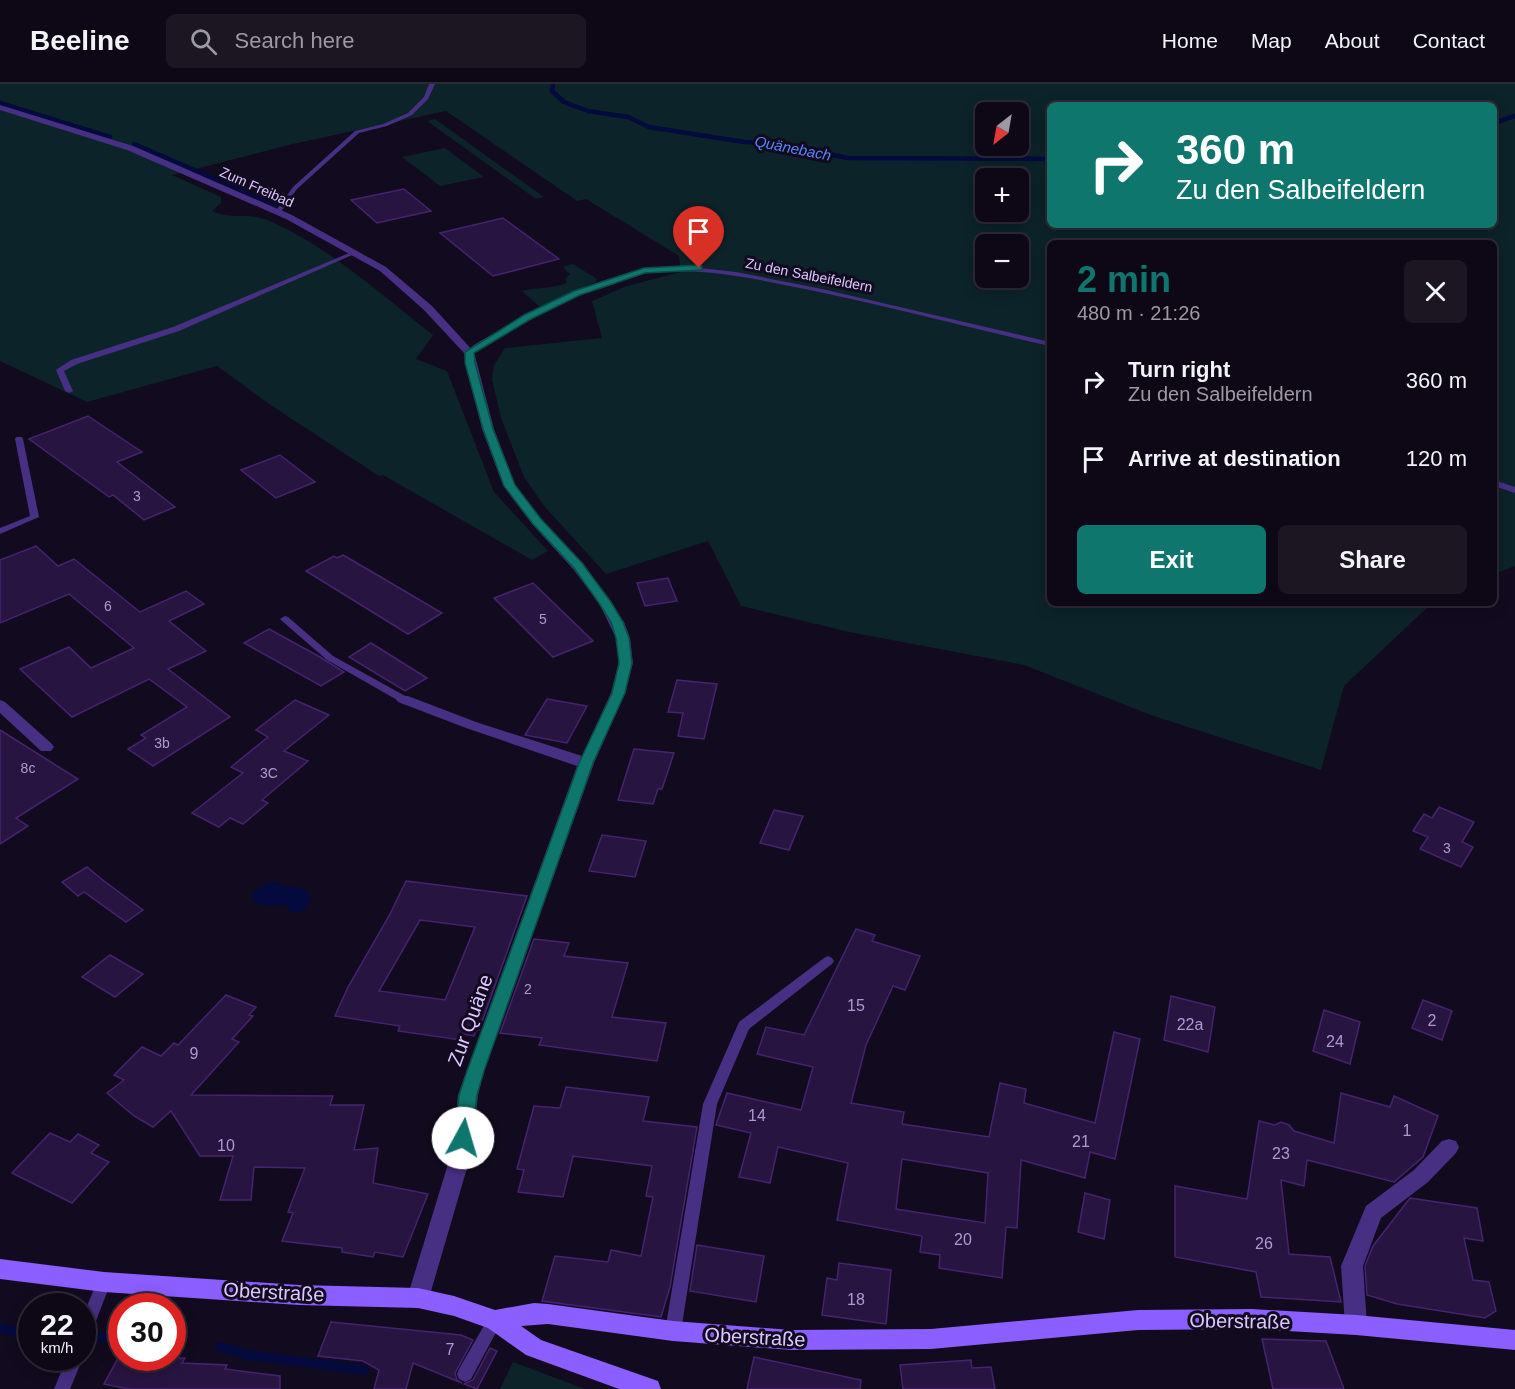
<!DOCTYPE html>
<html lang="en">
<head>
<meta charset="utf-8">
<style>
  :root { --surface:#0e0816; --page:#1c1623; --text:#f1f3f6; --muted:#9b9aa1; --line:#2e2935; --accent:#0f766e }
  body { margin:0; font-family:Helvetica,sans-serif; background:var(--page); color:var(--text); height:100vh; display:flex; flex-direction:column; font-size:22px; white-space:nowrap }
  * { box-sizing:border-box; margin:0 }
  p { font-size:20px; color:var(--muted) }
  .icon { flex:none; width:33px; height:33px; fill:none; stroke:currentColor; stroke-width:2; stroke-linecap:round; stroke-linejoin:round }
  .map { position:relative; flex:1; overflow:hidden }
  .details { position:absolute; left:1047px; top:156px; width:450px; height:366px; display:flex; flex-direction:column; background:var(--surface); border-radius:9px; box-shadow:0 3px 15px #0003,0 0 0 2px var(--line) }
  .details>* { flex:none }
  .hud { position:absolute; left:1047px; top:18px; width:450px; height:126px; border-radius:9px; box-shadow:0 3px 15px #0003,0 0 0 2px var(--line); background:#0f766e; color:#fff; overflow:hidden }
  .needle { width:39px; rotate:211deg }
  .controls { position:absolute; left:975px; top:18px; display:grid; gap:12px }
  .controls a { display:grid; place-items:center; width:54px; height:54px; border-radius:9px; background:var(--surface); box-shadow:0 3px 15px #0003,0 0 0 2px var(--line); font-size:30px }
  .speed { position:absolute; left:18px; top:1209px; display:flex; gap:12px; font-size:30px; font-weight:700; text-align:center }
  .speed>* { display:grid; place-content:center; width:78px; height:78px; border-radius:50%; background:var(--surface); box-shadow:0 3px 15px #0003,0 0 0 2px var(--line); line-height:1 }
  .speed small { font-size:15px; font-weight:400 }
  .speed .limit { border:9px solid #d22; background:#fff; color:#111 }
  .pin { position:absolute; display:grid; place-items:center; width:51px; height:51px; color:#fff; margin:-62px -26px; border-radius:50% 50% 50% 0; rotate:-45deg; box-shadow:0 0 6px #0007 }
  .pin .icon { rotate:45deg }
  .me { position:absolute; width:66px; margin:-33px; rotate:6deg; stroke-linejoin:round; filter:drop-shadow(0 0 4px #0008) }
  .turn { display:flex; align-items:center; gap:21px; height:126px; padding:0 30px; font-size:27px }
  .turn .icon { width:78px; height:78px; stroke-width:2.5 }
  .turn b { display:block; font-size:42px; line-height:51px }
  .round { display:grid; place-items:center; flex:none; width:63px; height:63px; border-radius:9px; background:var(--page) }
  .summary { display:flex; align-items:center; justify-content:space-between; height:102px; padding:0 30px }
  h1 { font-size:36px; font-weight:800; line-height:45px; color:var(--accent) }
  .cta { display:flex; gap:12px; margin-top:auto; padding:12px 30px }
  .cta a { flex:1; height:69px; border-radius:9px; background:var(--accent); color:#fff; font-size:24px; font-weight:800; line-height:69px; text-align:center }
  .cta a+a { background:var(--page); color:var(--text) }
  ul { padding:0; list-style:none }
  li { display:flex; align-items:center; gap:18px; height:78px; padding:0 30px }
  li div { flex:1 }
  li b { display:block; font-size:22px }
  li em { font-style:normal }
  header { display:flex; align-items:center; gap:36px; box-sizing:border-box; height:84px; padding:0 30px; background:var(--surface); border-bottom:2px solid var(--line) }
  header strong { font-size:28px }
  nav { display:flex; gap:33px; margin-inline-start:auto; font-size:21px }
  .search { width:420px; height:54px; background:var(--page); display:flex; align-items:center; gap:15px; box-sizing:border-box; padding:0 21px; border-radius:9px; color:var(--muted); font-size:22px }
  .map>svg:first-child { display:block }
</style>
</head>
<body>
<header>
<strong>Beeline</strong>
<div class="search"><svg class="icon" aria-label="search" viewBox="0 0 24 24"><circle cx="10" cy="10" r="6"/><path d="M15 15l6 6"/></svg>Search here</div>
<nav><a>Home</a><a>Map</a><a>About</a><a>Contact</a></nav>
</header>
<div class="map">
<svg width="1515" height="1305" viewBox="0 0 1515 1305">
  <rect width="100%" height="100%" fill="#120a1e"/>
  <g fill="#0c2329" fill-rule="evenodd">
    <path d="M 0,0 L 1515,0 L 1515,482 L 1494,490 L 1494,159 L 1050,159 L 1050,519 L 1432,519 L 1344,602 L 1321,686 L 1151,631 L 1024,581 L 849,548 L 741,522 L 708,457 L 606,490 L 545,423 L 524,393 L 501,334 L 492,295 L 494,281 L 505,264 L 602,254 L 592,217 L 627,202 L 681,188 L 679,172 L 586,115 L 577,117 L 446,27 L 293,60 L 172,91 L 221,113 L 221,119 L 212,127 C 230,136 252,128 270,137 C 330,164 382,211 433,251 L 416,275 L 447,287 L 494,408 L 548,467 L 532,476 L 383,391 L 379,392 L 272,322 L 217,282 L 87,318 L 0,277 ZM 1050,21 L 1494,21 L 1494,141 L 1050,141 ZM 986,28 L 1018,28 L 1018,62 L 986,62 ZM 986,94 L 1018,94 L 1018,128 L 986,128 ZM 986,160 L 1018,160 L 1018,194 L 986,194 Z"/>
    <path d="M 435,35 L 544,113 L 536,115 L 427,37 Z"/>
    <path d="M 445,64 L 484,93 L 440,102 L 402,73 Z"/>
    <path d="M 573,180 L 597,195 L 595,198 L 540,223 L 522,207 C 537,203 552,205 567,199 L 565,195 L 570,190 L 563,183 Z"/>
    <path d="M 513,1278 L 585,1305 L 500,1305 Z"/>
  </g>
  <path fill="#040a3d" d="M 276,798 C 288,807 302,797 311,813 L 308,823 L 298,829 L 290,827 L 286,821 L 264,822 L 255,819 L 251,810 L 267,799 Z"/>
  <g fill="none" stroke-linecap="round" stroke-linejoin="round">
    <g stroke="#040a3d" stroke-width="4.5">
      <path d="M 553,0 L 552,7 L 564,18 L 588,27 L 628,33 L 649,43 L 744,58 L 783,60 L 847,74 L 1050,75"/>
      <path d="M 0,19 L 110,53"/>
      <path d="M 1494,39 L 1515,32"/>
      <path d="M 134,60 L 276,121"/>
    </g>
    <g stroke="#040a3d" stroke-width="10">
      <path d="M 0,1244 L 32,1251"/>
      <path d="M 82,1254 L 122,1253"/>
      <path d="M 220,1263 L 248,1271 L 364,1286"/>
    </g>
  </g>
  <g fill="#281441" stroke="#452370" stroke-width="1.5" fill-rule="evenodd">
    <path d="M 404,105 L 431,127 L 377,139 L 351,116 Z"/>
    <path d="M 503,134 L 559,175 L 493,192 L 440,149 Z"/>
    <path d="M 88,332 L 142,368 L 117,378 L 175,423 L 144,436 L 113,411 L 109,413 L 29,355 Z"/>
    <path d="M 280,371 L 315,398 L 276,414 L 241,386 Z"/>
    <path d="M 36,462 L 58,482 L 74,475 L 140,528 L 186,507 L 204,520 L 169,537 L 206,567 L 168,585 L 230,633 L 153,682 L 128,665 L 146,654 L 141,651 L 187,623 L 149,595 L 72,633 L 20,585 L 69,563 L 91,584 L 134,564 L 69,510 L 0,539 L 0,476 Z"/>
    <path d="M 343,471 L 379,492 L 442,529 L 408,550 L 306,487 L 334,472 L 337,474 Z"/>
    <path d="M 668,494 L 677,517 L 645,522 L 637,499 Z"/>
    <path d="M 533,499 L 593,557 L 553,573 L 494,514 Z"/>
    <path d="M 269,545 L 320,573 L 344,588 L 321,602 L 244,559 Z"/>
    <path d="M 371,559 L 427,594 L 405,607 L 349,573 Z"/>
    <path d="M 677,596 L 717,600 L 704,655 L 678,652 L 683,629 L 668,628 Z"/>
    <path d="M 547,615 L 587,622 L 567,659 L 525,651 Z"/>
    <path d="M 295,616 L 329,631 L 284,667 L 308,677 L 262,716 L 268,719 L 243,740 L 230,734 L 219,743 L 192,729 L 243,689 L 231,683 L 268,653 L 256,646 Z"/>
    <path d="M 0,646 L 78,695 L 16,734 L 28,742 L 0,760 Z"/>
    <path d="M 634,665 L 674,669 L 662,705 L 658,705 L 653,720 L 618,716 Z"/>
    <path d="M 1439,723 L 1474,738 L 1462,758 L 1473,763 L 1461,783 L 1420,765 L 1428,753 L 1413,747 L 1424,730 L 1432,734 Z"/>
    <path d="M 774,726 L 803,732 L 789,766 L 760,759 Z"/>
    <path d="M 602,751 L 646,757 L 635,793 L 589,787 Z"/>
    <path d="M 87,783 L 104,797 L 143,826 L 126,838 L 84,808 L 78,812 L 62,798 Z"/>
    <path d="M 406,797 L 527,812 L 479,946 L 476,946 L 474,952 L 463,950 L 461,956 L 398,947 L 400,942 L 335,932 L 348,903 L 389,832 ZM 420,836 L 475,843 L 445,916 L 379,907 Z"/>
    <path d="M 856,845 L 875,851 L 872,857 L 920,872 L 905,906 L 893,902 L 866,961 L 851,1019 L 904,1028 L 902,1040 L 989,1053 L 1000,999 L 1026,1005 L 1024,1019 L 1095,1039 L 1114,948 L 1140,955 L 1115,1075 L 1090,1068 L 1085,1094 L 1021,1076 L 1017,1144 L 1006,1143 L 1002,1194 L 939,1184 L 940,1171 L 920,1168 L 922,1152 L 837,1136 L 848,1079 L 778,1063 L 770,1099 L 739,1093 L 751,1049 L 716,1041 L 727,1009 L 801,1026 L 813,983 L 757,970 L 766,943 L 804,951 ZM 902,1075 L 988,1089 L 985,1139 L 896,1125 Z"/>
    <path d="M 534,855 L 569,859 L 564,872 L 628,879 L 612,933 L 666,939 L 657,977 L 539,961 L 542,954 L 500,949 Z"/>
    <path d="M 110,871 L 143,890 L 115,913 L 82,893 Z"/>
    <path d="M 226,911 L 256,923 L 249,931 L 253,932 L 232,955 L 239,958 L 191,1011 L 333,1012 L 330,1021 L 364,1021 L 354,1066 L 378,1064 L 373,1099 L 428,1110 L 403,1173 L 375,1168 L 373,1173 L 342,1168 L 342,1164 L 282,1157 L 293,1129 L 288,1128 L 305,1084 L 254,1083 L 251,1116 L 220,1116 L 233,1072 L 200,1072 L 171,1027 L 153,1043 L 134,1032 L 107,1009 L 124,996 L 114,991 L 142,963 L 161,972 L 174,959 L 178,961 Z"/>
    <path d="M 1171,912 L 1215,923 L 1208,968 L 1164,956 Z"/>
    <path d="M 1423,916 L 1452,927 L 1442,956 L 1412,944 Z"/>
    <path d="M 1324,926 L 1360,938 L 1350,980 L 1313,967 Z"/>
    <path d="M 566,1003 L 649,1013 L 643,1037 L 697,1043 L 670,1203 L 661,1233 L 542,1217 L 555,1172 L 608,1178 L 611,1166 L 641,1172 L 653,1113 L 646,1112 L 652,1082 L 573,1072 L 563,1113 L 518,1108 L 524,1086 L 517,1085 L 534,1022 L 560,1024 Z"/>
    <path d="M 1341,1009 L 1390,1023 L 1394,1012 L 1438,1032 L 1423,1073 L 1394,1098 L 1307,1076 L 1304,1102 L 1281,1096 L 1289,1170 L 1330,1173 L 1341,1218 L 1261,1213 L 1256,1188 L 1175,1173 L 1175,1102 L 1247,1115 L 1259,1037 L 1275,1041 L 1281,1038 L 1289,1041 L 1294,1047 L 1334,1059 Z"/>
    <path d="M 50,1049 L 70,1058 L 78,1050 L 99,1061 L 91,1069 L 109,1078 L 72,1119 L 12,1089 Z"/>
    <path d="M 1085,1109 L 1110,1116 L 1104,1155 L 1078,1148 Z"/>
    <path d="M 1410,1114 L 1477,1124 L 1483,1157 L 1464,1154 L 1473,1196 L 1489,1198 L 1496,1227 L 1485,1234 L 1397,1220 L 1367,1211 L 1365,1182 L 1373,1162 Z"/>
    <path d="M 697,1161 L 764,1172 L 756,1218 L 690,1207 Z"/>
    <path d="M 839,1179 L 891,1186 L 886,1240 L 822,1231 L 827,1194 L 837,1196 Z"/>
    <path d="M 331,1238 L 461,1251 L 473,1256 L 455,1289 L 457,1296 L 462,1299 L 413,1279 L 406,1305 L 374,1305 L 379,1286 L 363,1277 L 318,1272 Z"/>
    <path d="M 1262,1255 L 1326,1257 L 1344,1305 L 1273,1305 Z"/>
    <path d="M 490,1264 L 497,1267 L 477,1305 L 464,1300 L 473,1296 Z"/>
    <path d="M 754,1273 L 861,1296 L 860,1305 L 747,1305 Z"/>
    <path d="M 118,1274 L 185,1274 L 182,1279 L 227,1281 L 225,1285 L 280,1292 L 280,1305 L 129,1305 L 104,1300 Z"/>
    <path d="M 971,1276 L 972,1284 L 991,1283 L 995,1305 L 903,1305 L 900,1281 Z"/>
  </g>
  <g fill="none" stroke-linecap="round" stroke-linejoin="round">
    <g fill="#472f83" fill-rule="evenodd">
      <path d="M 429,0 L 435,0 L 428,15 L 412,31 L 387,42 L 359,49 L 297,105 L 280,129 L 276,129 L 275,128 L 293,103 L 355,47 L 383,40 L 408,29 L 424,13 Z"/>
      <path d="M 354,167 L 359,168 L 179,247 L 77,280 L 64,287 L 73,307 L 69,309 L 65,307 L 56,286 L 71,276 L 173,243 Z"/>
      <path d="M 682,182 L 736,188 L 822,205 L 1050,258 L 1050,262 C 970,244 891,223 810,206 C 749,194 689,179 626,193 C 570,206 520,240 472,270 L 465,268 C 476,258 492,251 505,244 C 560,211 617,184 682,182 Z"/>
      <path d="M 16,353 L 22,353 L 23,355 L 39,433 L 0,450 L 0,444 L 30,432 L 15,355 Z"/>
      <path d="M 1494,396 L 1515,403 L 1515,409 L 1494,402 Z"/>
      <path d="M 285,532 L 288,533 L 333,572 L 407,613 L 408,615 L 407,617 L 399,617 L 327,576 L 282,537 L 280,535 Z"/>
      <path d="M 828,872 L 832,874 L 834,877 L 832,880 L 749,945 L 717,1020 L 681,1247 L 678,1252 L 673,1254 L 668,1252 L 665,1247 L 703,1020 L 739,938 L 824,874 Z"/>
      <path d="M 104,1191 L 109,1193 L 111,1198 L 87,1260 L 82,1262 L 82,1234 L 99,1193 Z"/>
      <path d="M 495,1229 L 500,1231 L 503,1236 L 500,1241 L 471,1295 L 465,1298 L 459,1295 L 457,1290 L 459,1285 L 490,1231 Z"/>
      <path d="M 67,1274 L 83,1274 L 70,1305 L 54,1305 Z"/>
    </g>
    <g fill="#472f83" fill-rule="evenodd">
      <path d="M 0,21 L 133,62 L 292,131 L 386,183 L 432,222 L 474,268 L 494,345 L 515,401 L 541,435 L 583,479 L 624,538 L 630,554 L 633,579 L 625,609 L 594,679 L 484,987 L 478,1011 L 472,1067 L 429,1214 L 426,1221 L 418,1224 L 410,1221 L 407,1214 L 452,1067 L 458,1011 L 577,682 L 466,644 L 398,618 L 396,615 L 398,612 L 408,612 L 476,638 L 582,672 L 611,609 L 619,579 L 616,554 L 599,519 L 573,485 L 533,441 L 503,401 L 482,345 L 464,269 L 424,226 L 380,187 L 286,135 L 127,66 L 0,26 Z"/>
      <path d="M 0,616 L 5,618 L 51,659 L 54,663 L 51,667 L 41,667 L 0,629 Z"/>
      <path d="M 1449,1055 L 1456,1057 L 1459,1063 L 1456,1069 L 1428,1098 L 1381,1134 L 1363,1182 L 1367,1241 L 1364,1248 L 1356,1251 L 1348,1248 L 1345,1241 L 1341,1182 L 1366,1122 L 1414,1086 L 1442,1057 Z"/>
    </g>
    <path fill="#8a5eff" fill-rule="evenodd" d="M 0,1175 L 104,1188 L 299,1201 L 418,1204 L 454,1212 L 495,1226 L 534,1219 L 548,1220 L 673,1237 L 792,1246 L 931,1245 L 1138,1226 L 1252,1225 L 1356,1231 L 1515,1246 L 1515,1266 L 1356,1251 L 1252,1245 L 1138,1246 L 931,1265 L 792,1266 L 673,1257 L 548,1240 L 521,1242 L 541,1256 L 658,1297 L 661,1305 L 619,1305 L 526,1271 L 488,1244 L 454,1232 L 418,1224 L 299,1221 L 104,1208 L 0,1195 Z"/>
  </g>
  <path fill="#0f766e" stroke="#0a4d48" stroke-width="1.5" d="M 699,181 L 702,182 L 702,186 L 645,189 L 580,211 L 531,235 L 474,269 L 475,279 L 493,345 L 515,401 L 541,435 L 582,479 L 611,518 L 623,538 L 629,554 L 632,579 L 625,609 L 593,679 L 484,987 L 477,1011 L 472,1054 L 469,1060 L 463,1062 L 457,1060 L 454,1054 L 459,1011 L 467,987 L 579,679 L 612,609 L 619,579 L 616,554 L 611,538 L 599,519 L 574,484 L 533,440 L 504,402 L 483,345 L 465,279 L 465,268 L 524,231 L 574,207 L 644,184 Z"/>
  <g text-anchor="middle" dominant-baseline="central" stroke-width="6" stroke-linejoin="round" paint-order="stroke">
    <g font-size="14" fill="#dbc7ff" stroke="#120a1e">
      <text transform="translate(257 103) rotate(24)">Zum Freibad</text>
      <text transform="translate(809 191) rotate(11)">Zu den Salbeifeldern</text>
    </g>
    <g font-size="14" fill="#ae9ad0">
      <text x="137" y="412">3</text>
      <text x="108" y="522">6</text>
      <text x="543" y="535">5</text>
      <text x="162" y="659">3b</text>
      <text x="28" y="684">8c</text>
      <text x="269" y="689">3C</text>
      <text x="1447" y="764">3</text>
      <text x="528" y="905">2</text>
    </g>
    <g font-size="15" font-style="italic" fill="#5586ff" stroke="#120a1e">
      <text transform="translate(793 64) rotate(11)">Quänebach</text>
    </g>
    <g font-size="16" fill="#ae9ad0">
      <text x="856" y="921">15</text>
      <text x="1432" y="936">2</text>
      <text x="1190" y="940">22a</text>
      <text x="1335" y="957">24</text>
      <text x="194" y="969">9</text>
      <text x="757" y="1031">14</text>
      <text x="1407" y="1046">1</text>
      <text x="1081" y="1057">21</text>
      <text x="226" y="1061">10</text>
      <text x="1281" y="1069">23</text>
      <text x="963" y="1155">20</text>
      <text x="1264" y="1159">26</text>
      <text x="856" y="1215">18</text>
      <text x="450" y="1265">7</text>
    </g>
    <g font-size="20" fill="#dbc7ff" stroke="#120a1e">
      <text transform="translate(470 936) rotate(-70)">Zur Quäne</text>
      <text transform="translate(274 1208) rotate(3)">Oberstraße</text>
      <text transform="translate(1240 1237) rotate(1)">Oberstraße</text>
      <text transform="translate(755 1253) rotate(3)">Oberstraße</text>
    </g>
  </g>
</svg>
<div class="controls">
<a><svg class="needle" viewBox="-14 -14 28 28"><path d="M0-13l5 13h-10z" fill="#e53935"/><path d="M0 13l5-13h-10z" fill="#9b9aa1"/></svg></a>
<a>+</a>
<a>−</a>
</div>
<div class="speed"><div>22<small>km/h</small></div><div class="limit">30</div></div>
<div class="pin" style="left:699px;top:184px;background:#d93025"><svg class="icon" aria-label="arrive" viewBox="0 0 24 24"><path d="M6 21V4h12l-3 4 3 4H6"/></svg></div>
<svg class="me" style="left:463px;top:1054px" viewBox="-20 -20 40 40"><circle r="19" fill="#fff"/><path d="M0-13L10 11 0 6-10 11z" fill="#0f766e"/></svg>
<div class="hud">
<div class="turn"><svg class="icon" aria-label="right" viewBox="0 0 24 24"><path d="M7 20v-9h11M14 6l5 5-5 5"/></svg><div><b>360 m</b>Zu den Salbeifeldern</div></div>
</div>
<section class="details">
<div class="summary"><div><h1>2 min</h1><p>480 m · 21:26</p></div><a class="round"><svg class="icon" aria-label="close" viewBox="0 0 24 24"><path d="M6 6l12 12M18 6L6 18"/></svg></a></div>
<ul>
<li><svg class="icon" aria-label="right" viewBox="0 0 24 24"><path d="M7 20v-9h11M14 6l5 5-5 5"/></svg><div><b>Turn right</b><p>Zu den Salbeifeldern</p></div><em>360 m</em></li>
<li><svg class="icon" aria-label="arrive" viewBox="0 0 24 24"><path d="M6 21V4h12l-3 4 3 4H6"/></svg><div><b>Arrive at destination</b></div><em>120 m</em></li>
</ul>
<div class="cta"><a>Exit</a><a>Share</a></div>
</section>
</div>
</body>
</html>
